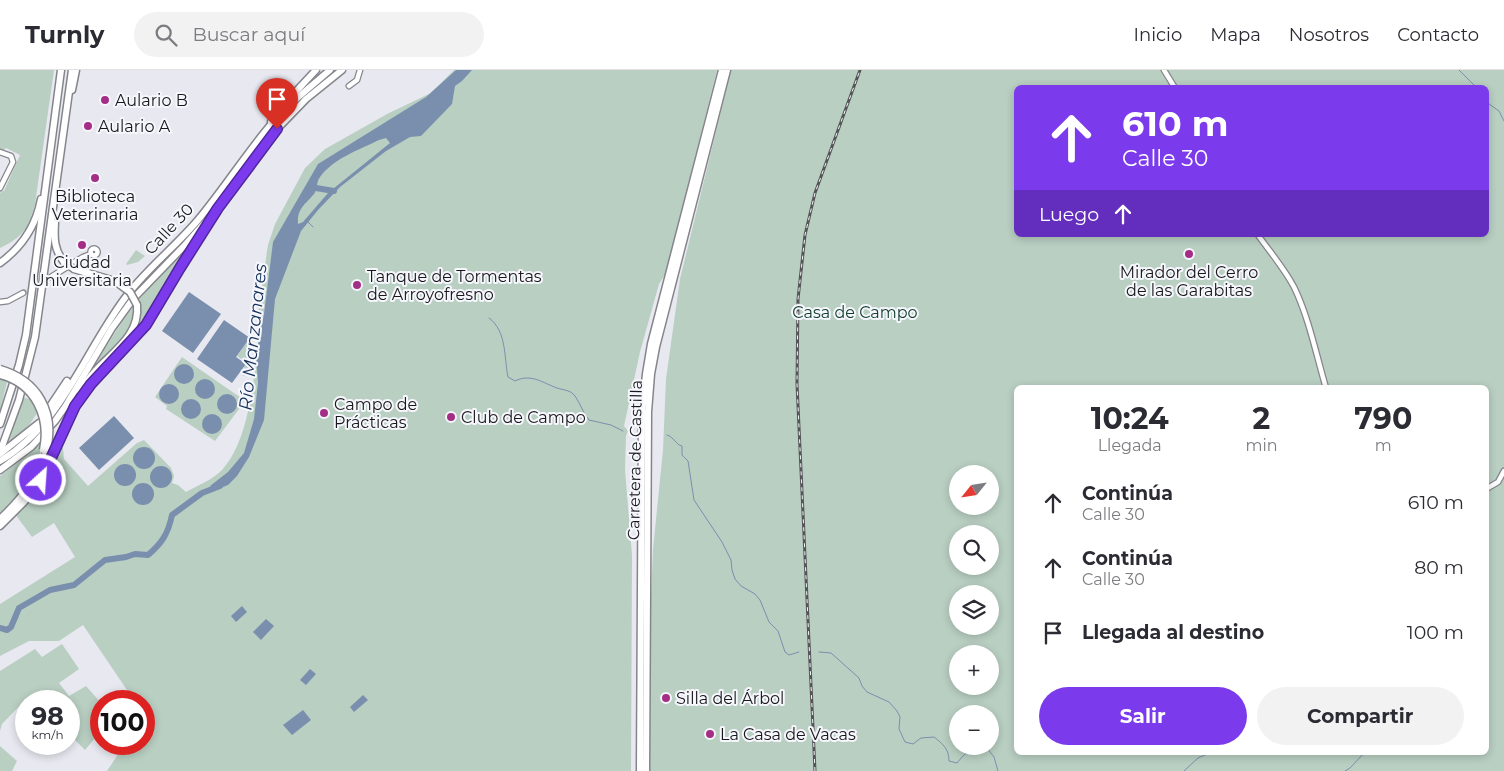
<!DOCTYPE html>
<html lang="es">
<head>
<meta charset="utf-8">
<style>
  :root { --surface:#fff; --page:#f2f2f3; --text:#2b2b33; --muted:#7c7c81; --line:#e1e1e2; --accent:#7c3aed }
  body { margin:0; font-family:Montserrat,sans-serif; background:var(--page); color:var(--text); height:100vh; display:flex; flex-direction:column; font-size:19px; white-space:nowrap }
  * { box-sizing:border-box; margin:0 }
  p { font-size:16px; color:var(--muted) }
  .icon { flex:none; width:28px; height:28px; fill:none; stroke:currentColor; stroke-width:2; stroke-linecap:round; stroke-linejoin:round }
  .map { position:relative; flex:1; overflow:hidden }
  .details { position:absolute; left:1014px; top:315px; width:475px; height:370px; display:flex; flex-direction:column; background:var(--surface); border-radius:8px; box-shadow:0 2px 8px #0003 }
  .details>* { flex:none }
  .top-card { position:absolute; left:1014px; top:15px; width:475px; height:152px; border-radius:8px; box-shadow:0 2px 8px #0003; background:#7c3aed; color:#fff; overflow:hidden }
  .needle { width:32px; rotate:240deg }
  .controls { position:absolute; left:949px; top:395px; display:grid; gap:10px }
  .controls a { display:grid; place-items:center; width:50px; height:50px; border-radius:50%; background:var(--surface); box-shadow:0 2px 8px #0003; font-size:25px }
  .speed { position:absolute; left:15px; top:620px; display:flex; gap:10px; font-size:25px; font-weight:700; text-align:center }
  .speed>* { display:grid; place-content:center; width:65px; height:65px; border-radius:50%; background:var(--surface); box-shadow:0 2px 8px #0003; line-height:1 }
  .speed small { font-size:12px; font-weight:400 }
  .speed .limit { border:8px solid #d22; background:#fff; color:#111 }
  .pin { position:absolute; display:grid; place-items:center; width:42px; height:42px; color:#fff; margin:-51px -21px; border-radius:50% 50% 50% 0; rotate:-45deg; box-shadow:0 0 5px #0007 }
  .pin .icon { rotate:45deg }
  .me { position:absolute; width:55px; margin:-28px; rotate:26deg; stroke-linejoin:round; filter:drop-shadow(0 0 4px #0008) }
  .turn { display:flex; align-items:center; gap:18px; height:105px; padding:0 25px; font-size:22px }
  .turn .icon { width:65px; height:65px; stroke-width:2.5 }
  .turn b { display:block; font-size:35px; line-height:42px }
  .then { display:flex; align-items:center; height:48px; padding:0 25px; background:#0003; gap:10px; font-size:19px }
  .eta { display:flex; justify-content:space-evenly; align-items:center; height:85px; text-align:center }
  .eta b { font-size:30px; font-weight:700; line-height:35px }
  .action { display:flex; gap:10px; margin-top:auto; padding:10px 25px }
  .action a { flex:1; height:58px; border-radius:30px; background:var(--accent); color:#fff; font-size:20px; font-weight:700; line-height:58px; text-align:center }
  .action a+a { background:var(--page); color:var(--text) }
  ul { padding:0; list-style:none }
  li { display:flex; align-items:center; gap:15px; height:65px; padding:0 25px }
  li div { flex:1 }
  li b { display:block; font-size:19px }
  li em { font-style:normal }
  header { display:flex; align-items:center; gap:30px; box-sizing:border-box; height:70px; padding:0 25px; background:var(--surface); border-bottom:1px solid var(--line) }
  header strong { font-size:24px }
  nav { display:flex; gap:28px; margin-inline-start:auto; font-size:18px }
  .search { width:350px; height:45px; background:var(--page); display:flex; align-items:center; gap:12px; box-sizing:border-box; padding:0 18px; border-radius:28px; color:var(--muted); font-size:19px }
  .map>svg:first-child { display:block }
</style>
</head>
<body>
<header>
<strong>Turnly</strong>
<div class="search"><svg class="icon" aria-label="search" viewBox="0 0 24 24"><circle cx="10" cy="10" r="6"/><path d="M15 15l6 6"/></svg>Buscar aquí</div>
<nav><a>Inicio</a><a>Mapa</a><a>Nosotros</a><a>Contacto</a></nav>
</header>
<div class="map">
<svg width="1504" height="701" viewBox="0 0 1504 701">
  <rect width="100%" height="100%" fill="#e8e8f0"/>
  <g fill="#b9cfc2" fill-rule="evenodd">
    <path d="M 0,0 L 54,0 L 35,134 C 29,158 23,167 0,178 L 0,123 L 2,121 L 4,121 L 20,85 L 6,78 L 4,80 L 0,79 Z"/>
    <path d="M 454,0 L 717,0 L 666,203 L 659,214 L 640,282 L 624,356 L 628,361 L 626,366 L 625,400 L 632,485 L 631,701 L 107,701 L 125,674 L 144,674 L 144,631 L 126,631 L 123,629 L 129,623 L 83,555 L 59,571 L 29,571 L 0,586 L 0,534 L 75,487 L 54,453 L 32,467 L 15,444 L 37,423 L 59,375 L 63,378 L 64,389 L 88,416 L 137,373 L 144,370 L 171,398 L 174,406 L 172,413 L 178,415 L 186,422 C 198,415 211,411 222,400 C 251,369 255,298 260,257 L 258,247 L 259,234 L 268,175 L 275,154 L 305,98 L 325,79 L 389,43 L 431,23 Z"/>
    <path d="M 731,0 L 1504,0 L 1504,701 L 650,701 L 650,552 L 653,479 L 663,380 L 666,309 L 680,209 ZM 1016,18 L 1486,18 L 1486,165 L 1016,165 ZM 1016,318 L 1486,318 L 1486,682 L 1016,682 ZM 958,404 L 990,404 L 990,436 L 958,436 ZM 958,464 L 990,464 L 990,496 L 958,496 ZM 958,524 L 990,524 L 990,556 L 958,556 ZM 958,584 L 990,584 L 990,616 L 958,616 ZM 958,644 L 990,644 L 990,676 L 958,676 Z"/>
    <path d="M 186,178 C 175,200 166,223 152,243 C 136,265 115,280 95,296 C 121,249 148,216 186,178 Z"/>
    <path d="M 136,180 L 145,186 L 138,192 L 127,195 L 126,194 Z"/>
    <path d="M 251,267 L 248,300 L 244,306 L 242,305 L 246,300 L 244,297 L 247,293 L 237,286 Z"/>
    <path d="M 182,287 L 244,330 L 242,335 L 215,371 L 166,339 L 167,336 L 155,327 Z"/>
    <path d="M 0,309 L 7,312 L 0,341 Z"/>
    <path d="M 23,327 L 35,331 L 39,340 L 30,354 L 8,375 Z"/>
    <path d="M 42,371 C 38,406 24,419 0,443 L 0,406 Z"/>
    <path d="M 62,574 L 79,599 L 59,613 L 69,626 L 86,616 L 101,633 L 101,661 L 85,680 L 69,664 L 69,631 L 33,631 L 28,627 L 2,654 L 0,661 L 0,601 L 35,579 L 42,587 Z"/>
    <path d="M 0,676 L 17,691 L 12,701 L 0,701 Z"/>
  </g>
  <g fill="#7a8fad" fill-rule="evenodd">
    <path d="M 456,0 L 472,0 L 462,11 L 455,16 L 452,34 L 421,66 L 410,67 L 386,81 L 340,117 L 318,140 L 301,161 L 275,229 L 264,350 L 249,387 L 237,406 L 228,415 L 215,420 L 210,416 L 228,402 L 244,383 L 254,349 L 258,313 L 256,285 L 264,244 L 273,172 L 318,94 L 426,27 ZM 386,68 L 390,73 L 328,123 L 303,152 L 298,154 C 297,138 305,135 314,124 C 318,119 316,112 320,107 C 334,88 359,80 379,70 Z"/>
    <path d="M 189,222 L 221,244 L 193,283 L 162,261 Z"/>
    <path d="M 224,250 L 250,268 L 236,287 L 246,294 L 232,313 L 197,289 Z"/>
    <circle cx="184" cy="304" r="10"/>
    <circle cx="205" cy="319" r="10"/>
    <circle cx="169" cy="324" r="10"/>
    <circle cx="227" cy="334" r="10"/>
    <circle cx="191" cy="339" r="10"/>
    <circle cx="212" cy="354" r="10"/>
    <path d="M 114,346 L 134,368 L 99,400 L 79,378 Z"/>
    <circle cx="144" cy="388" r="11"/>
    <circle cx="125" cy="405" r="11"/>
    <circle cx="161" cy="407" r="11"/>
    <circle cx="143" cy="424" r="11"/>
    <path d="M 242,536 L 247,542 L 236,552 L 231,546 Z"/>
    <path d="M 266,549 L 274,556 L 261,570 L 253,562 Z"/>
    <path d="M 310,599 L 316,604 L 306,615 L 300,610 Z"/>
    <path d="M 363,625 L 368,630 L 354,642 L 350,637 Z"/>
    <path d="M 303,640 L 311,650 L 292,665 L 283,655 Z"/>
  </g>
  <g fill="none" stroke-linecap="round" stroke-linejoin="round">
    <g stroke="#7a8fad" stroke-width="1">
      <path d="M 1459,0 L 1477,18"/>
      <path d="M 1486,29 L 1489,34 L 1499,41 L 1504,51"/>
      <path d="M 308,152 L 313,157"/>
      <path d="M 489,248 C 507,261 504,288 508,307 L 515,311 C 531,303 543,313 557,318 C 563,320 571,320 575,326 C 580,333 583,343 589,350 L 611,355 L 623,361"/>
      <path d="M 667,365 C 674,367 676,375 682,376 L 682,385 L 688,391 L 694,430 L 722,472 L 731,490 L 732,500 L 735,509 L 741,516 L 755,524 L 760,530 L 769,552 L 778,561 L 785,582 L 789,585 L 799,582"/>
      <path d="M 819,582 L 831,583 L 859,608 L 862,616 L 867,622 L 889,632 L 897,641 L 900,647 L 899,659 L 905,672 L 913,674 L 921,668 L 934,667 C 943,674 949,679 949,691 L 957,693 C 966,682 972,676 986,677 L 994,687 L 998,701"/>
      <path d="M 1184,701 L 1198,688 L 1212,682"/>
      <path d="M 1345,701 L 1350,698 L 1365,682"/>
    </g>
    <g stroke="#7a8fad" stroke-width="6">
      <path d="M 310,117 L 334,121"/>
      <path d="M 0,558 L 7,560 L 11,557 L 19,538 L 50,520 L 74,515 L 105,490 L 126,487 L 135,484 L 148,485 C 162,473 168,464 172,445 L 202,423 L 220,416"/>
    </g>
    <path stroke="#c9c9d0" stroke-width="4.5" stroke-dasharray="4.5 2" stroke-linecap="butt" d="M 23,223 L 51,207"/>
    <defs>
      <g id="minor">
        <path d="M 1164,0 L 1175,18"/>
        <path d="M 349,16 L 357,10 L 360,0"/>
        <path d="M 0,82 L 11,86 L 13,92 L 0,118"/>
        <path d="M 1258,165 C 1270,182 1284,198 1294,217 C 1309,248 1316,284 1326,318"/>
        <circle cx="94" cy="182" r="3.5"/>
        <path d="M 51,207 L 83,187 L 91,184"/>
        <path d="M 0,232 L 8,231 L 23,223"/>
        <path d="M 1486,419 L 1498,412 L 1504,401"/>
      </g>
      <g id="highway">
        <path d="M 72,20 L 76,0"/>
        <path d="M 271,52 L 275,44 L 316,0"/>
        <path d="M 55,153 C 54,168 54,180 64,192"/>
        <path d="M 0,193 C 22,177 36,156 41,129"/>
        <path d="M 74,199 L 115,211"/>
        <path d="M 79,321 C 85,314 90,306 97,299 C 115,280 140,264 137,235"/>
        <path d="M 45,344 L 67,311"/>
        <path d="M 0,354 L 19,295 L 26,265 L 61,0"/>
        <path d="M 0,382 L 19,330 L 35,267 L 72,0"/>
        <path d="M 0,384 L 39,353"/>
        <path d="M 0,391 C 63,354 85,279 128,224 C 149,197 176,176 198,150 C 223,120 244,87 269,57 C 287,35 309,18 330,0"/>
        <path d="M 0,400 L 31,377 L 55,351 L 65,337 L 112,258 L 133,229 L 185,175 L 218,138 L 277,59 L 306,29 L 342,0"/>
        <path d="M 0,449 C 21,429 38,408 47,380"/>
        <path d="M 0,456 L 23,433 L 35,419 L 46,401 L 65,355 L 75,336 L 91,314 L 147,255 L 207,155"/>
        <path d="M 640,701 L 642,343 L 646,304 L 651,274 L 722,0"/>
        <path d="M 646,701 L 648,342 L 651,304 L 656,277 L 727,0"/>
      </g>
    </defs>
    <use href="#minor" stroke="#85858c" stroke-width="7"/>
    <use href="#highway" stroke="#85858c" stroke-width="9"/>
    <use href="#minor" stroke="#fff" stroke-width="4.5"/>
    <use href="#highway" stroke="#fff" stroke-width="6"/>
    <defs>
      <path id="rail" d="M 815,701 L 797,314 L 798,229 L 805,165 L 815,123 L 860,0"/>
    </defs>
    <use href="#rail" stroke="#555458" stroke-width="3"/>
    <use href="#rail" stroke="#f6f6fd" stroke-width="1" stroke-dasharray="4" stroke-linecap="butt"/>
    <defs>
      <g id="highway-bridge">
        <path d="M 64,192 L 74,199"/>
        <path d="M 115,211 L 130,222 L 137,235"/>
        <path d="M 0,299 C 38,310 56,342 47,380"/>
        <path d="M 0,305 C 35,314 50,347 43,380"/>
      </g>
    </defs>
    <use href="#highway-bridge" stroke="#85858c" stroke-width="9" stroke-linecap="butt"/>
    <use href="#highway-bridge" stroke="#fff" stroke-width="6"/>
  </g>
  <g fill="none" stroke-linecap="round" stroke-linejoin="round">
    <defs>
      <path id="route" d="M 41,410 L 75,336 L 91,314 L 146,255 L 180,198 L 218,138 L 277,59"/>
    </defs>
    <use href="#route" stroke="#51269a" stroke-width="12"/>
    <use href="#route" stroke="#7c3aed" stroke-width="9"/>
  </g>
  <g fill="#a42d85" stroke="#f6f6fd" stroke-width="2">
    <circle cx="105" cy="30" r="5"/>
    <circle cx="88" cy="56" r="5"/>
    <circle cx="95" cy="108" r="5"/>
    <circle cx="82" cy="175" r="5"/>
    <circle cx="1189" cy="184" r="5"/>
    <circle cx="357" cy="215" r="5"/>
    <circle cx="324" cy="343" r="5"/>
    <circle cx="451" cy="347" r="5"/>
    <circle cx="666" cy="628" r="5"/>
    <circle cx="710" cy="664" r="5"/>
  </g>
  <g text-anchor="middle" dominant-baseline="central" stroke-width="4" stroke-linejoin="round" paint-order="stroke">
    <g font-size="16" fill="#18171a" stroke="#f6f6fd" text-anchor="start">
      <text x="115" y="30">Aulario B</text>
      <text x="98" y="56">Aulario A</text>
      <text x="95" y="126" text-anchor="middle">Biblioteca<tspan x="95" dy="18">Veterinaria</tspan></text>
      <text x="82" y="192" text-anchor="middle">Ciudad<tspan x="82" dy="18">Universitaria</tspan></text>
      <text x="1189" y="202" text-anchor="middle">Mirador del Cerro<tspan x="1189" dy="18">de las Garabitas</tspan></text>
      <text x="367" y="206">Tanque de Tormentas<tspan x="367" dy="18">de Arroyofresno</tspan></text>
      <text x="334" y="334">Campo de<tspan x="334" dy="18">Prácticas</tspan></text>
      <text x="461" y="347">Club de Campo</text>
      <text x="676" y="628">Silla del Árbol</text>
      <text x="720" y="664">La Casa de Vacas</text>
    </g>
    <g font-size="16" fill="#18171a" stroke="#f6f6fd">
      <text transform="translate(169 159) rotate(-47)">Calle 30</text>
      <text transform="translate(635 390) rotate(-89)">Carretera de Castilla</text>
    </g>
    <g font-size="16" fill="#0f3e28" stroke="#f6f6fd">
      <text x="855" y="242">Casa de Campo</text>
    </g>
    <g font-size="18" font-style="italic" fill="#133058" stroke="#f6f6fd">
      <text transform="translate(253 267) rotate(-84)">Río Manzanares</text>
    </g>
  </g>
</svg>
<div class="controls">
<a><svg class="needle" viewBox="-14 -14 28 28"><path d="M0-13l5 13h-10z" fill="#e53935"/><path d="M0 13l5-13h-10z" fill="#7c7c81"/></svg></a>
<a><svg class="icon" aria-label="search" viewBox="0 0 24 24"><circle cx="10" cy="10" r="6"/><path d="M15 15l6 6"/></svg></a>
<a><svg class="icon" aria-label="layers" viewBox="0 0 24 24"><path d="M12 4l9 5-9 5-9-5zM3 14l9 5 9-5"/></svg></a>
<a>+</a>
<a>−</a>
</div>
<div class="speed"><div>98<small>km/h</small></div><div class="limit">100</div></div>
<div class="pin" style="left:277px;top:59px;background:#d93025"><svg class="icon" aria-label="arrive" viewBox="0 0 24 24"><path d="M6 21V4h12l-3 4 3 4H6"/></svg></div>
<svg class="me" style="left:41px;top:410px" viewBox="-20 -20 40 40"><circle r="17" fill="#7c3aed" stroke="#fff" stroke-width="3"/><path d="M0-11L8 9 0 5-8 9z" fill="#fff"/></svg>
<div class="top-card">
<div class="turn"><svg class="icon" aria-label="ahead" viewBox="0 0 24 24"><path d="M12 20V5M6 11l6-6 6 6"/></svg><div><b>610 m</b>Calle 30</div></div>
<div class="then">Luego<svg class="icon" aria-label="ahead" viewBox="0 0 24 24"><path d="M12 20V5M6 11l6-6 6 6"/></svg></div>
</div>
<section class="details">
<div class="eta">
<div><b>10:24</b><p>Llegada</p></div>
<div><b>2</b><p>min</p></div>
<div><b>790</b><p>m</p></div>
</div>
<ul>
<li><svg class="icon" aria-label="ahead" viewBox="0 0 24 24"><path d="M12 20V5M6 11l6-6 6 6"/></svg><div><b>Continúa</b><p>Calle 30</p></div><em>610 m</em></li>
<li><svg class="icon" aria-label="ahead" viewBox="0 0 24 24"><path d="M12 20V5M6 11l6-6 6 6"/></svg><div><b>Continúa</b><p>Calle 30</p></div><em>80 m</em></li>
<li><svg class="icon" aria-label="arrive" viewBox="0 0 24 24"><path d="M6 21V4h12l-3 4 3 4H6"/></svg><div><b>Llegada al destino</b></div><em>100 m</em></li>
</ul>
<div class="action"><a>Salir</a><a>Compartir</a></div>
</section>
</div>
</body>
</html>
